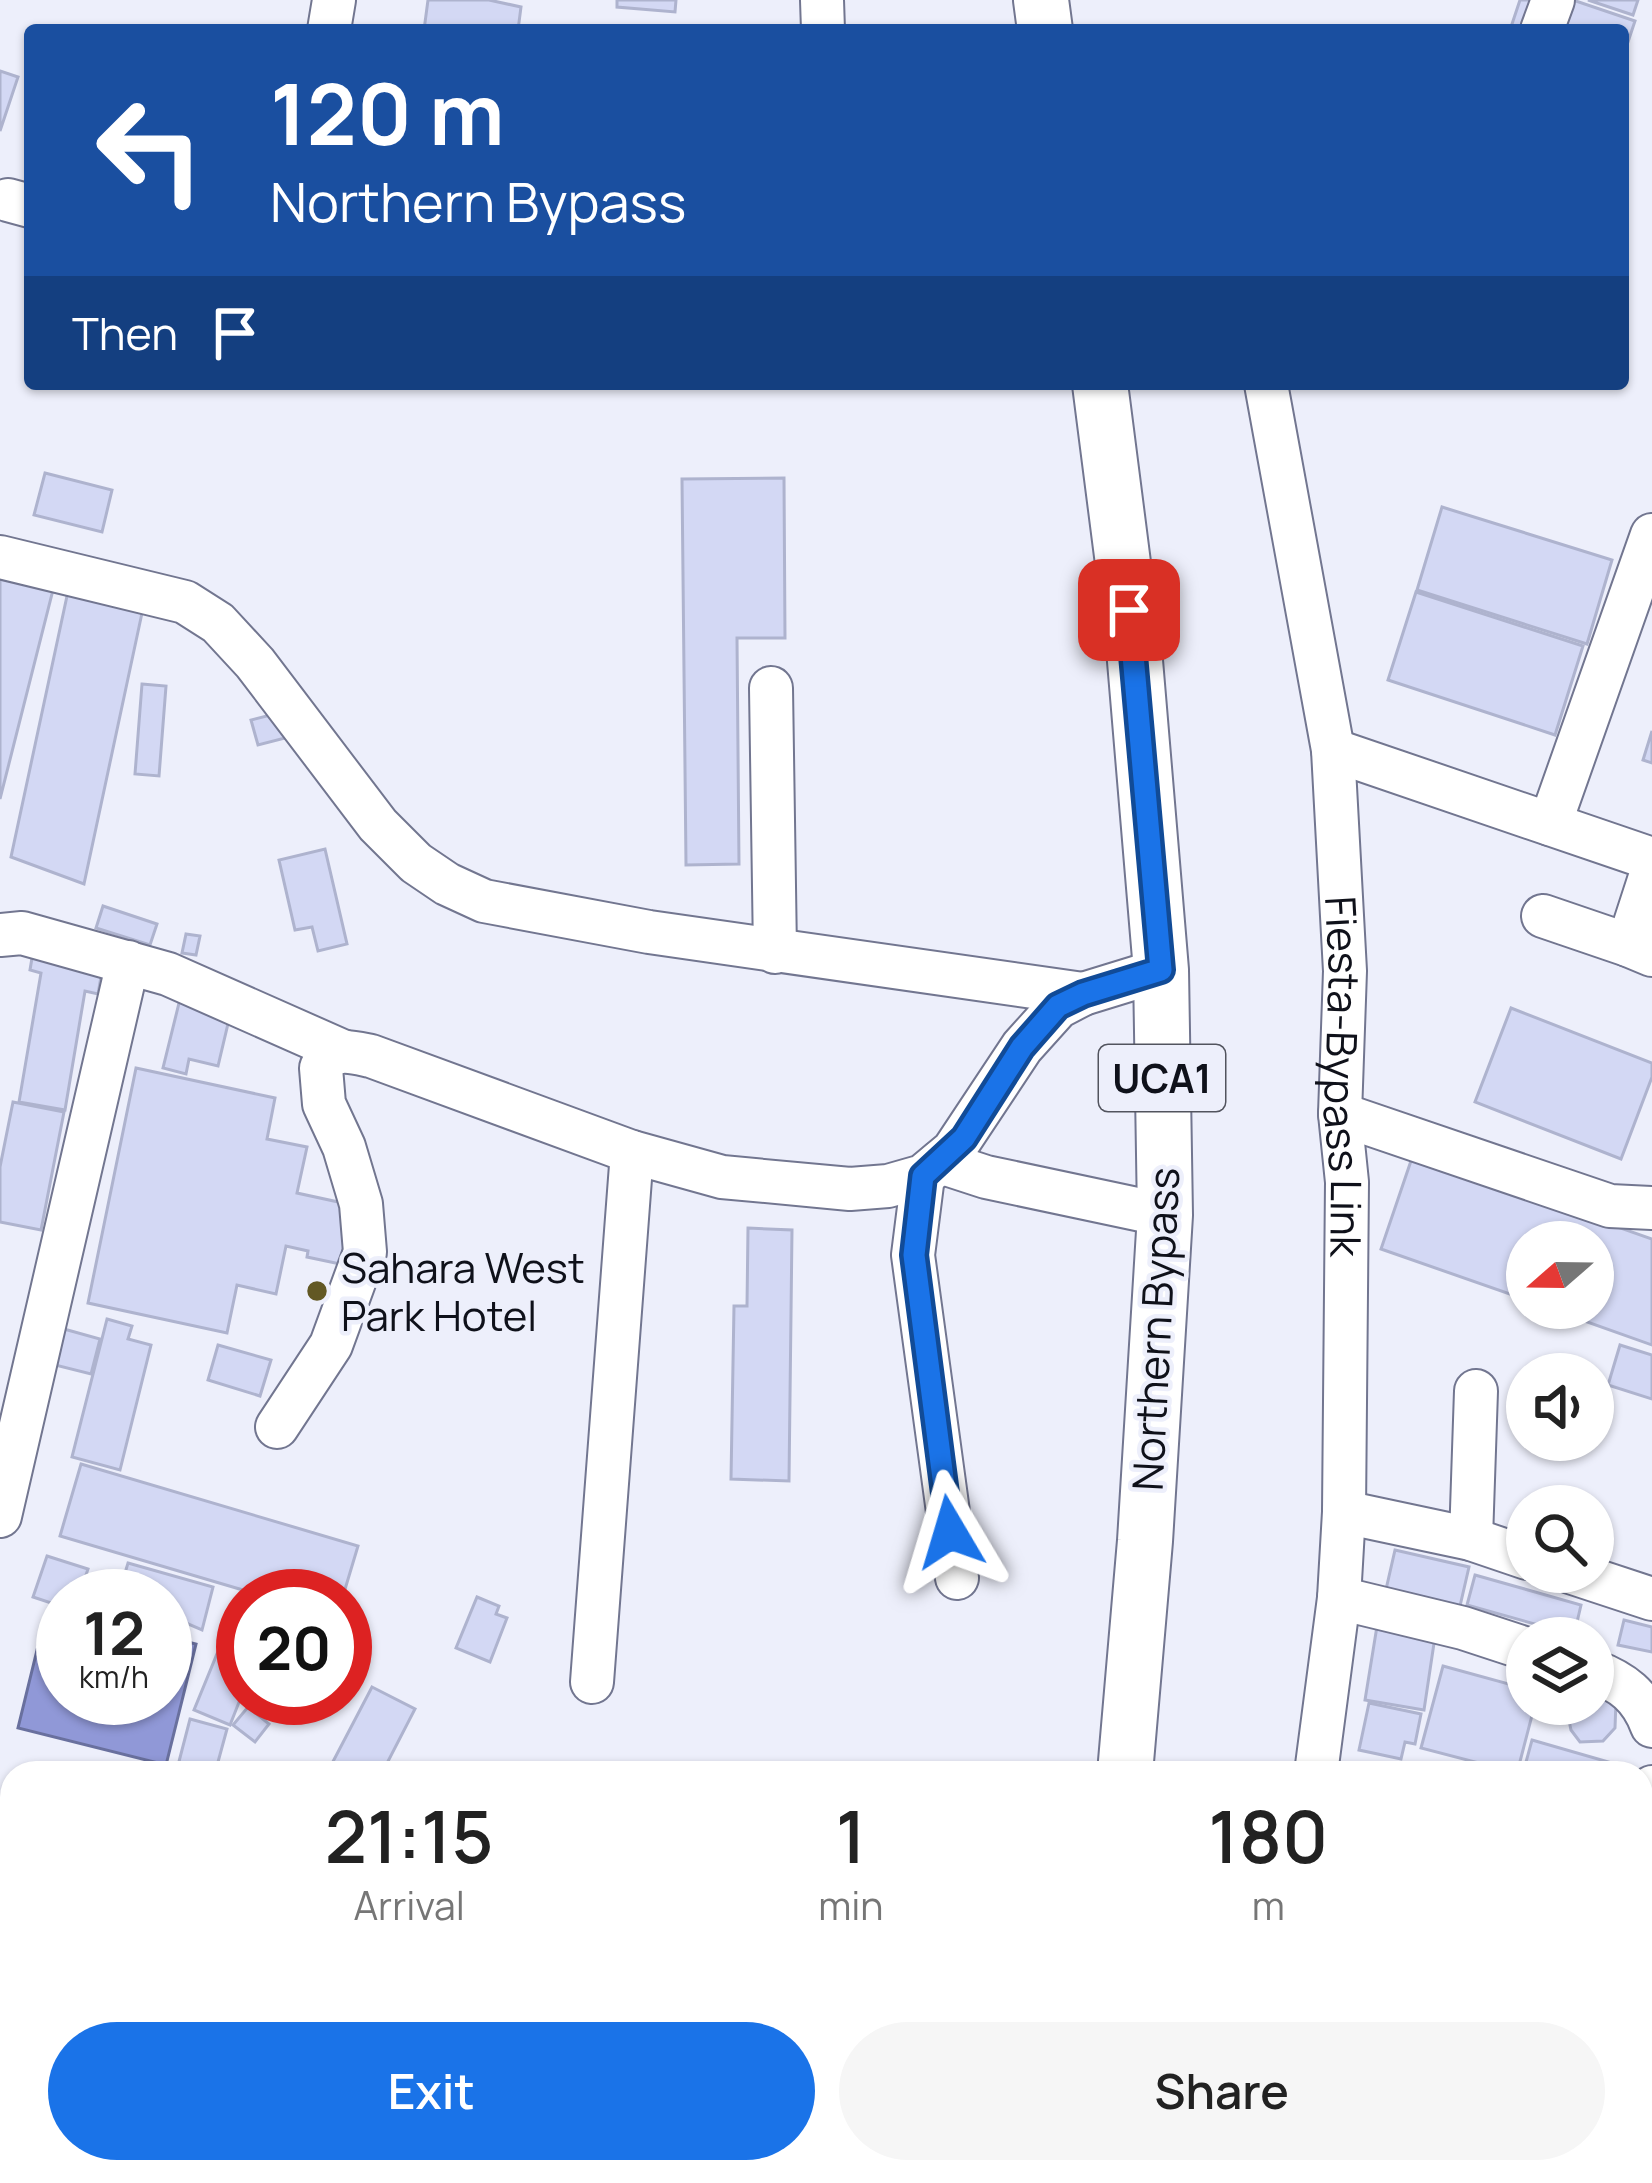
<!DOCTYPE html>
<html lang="en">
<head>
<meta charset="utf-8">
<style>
  :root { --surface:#fff; --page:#f6f6f6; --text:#222; --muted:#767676; --accent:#1a73e8 }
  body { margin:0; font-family:Manrope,sans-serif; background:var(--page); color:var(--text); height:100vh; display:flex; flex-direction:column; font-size:45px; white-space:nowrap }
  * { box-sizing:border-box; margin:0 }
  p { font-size:39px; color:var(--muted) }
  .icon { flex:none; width:66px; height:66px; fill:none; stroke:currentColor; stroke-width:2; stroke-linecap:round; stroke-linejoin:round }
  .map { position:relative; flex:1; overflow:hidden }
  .side { position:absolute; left:0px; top:1761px; width:1653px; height:423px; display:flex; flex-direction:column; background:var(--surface); border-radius:36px 36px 0 0; box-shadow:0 3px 9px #0004 }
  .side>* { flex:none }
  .guide { position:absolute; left:24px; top:24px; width:1605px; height:366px; border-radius:12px; box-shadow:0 3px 9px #0004; background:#1a4fa0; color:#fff; overflow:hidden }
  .needle { width:78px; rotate:250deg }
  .tools { position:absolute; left:1506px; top:1221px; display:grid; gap:24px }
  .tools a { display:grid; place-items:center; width:108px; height:108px; border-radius:50%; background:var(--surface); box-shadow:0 3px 9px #0004; font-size:60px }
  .speed { position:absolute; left:36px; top:1569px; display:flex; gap:24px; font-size:60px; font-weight:700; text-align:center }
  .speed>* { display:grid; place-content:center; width:156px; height:156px; border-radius:50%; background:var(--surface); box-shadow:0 3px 9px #0004; line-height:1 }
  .speed small { font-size:30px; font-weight:400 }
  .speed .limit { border:18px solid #d22; background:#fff; color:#111 }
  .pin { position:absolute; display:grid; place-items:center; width:102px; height:102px; color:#fff; margin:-51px; border-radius:24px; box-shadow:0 6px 18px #0006 }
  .me { position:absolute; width:132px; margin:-66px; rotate:353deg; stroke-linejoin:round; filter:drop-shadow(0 0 9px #0008) }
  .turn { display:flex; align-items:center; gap:42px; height:252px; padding:0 48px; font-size:54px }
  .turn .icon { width:156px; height:156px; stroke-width:2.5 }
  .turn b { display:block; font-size:84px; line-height:102px }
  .then { display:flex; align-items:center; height:114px; padding:0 48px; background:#0003; gap:24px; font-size:45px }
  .eta { display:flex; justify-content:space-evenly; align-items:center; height:204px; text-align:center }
  .eta b { font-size:72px; font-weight:600; line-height:84px }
  .cta { display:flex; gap:24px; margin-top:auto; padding:24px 48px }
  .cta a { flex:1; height:138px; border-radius:72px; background:var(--accent); color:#fff; font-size:48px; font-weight:600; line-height:138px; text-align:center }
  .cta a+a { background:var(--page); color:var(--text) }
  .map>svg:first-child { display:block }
</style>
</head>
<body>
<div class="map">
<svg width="1652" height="2183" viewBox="0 0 1652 2183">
  <rect width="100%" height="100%" fill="#edeffb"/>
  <g fill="#9098d7" stroke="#69709e" stroke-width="3">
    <path d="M 165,1636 L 196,1644 L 166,1765 L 18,1728 L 38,1646 L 63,1652 L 63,1698 L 165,1698 Z"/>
    <path d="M 210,2172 L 656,2172 L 678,2183 L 207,2183 Z"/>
  </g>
  <g fill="#d3d8f4" stroke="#aeb3ce" stroke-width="3">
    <path d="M 428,0 L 489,0 L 521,7 L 518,30 L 424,30 Z"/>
    <path d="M 617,0 L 676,0 L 675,12 L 617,7 Z"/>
    <path d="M 1520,0 L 1573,0 L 1635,21 L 1623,57 L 1623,30 L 1510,30 Z"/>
    <path d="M 1588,0 L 1638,0 L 1633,15 Z"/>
    <path d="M 0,71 L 18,77 L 0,131 Z"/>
    <path d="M 45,473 L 112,490 L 102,532 L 34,515 Z"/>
    <path d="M 784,478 L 785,638 L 737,638 L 739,864 L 686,865 L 682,479 Z"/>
    <path d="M 1442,507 L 1612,560 L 1587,644 L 1417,590 Z"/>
    <path d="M 0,563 L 56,578 L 0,799 Z"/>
    <path d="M 70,582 L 145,599 L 84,884 L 11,857 Z"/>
    <path d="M 1416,592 L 1583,646 L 1555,735 L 1388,680 Z"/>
    <path d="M 142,684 L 166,686 L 159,776 L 135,774 Z"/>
    <path d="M 286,711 L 293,736 L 258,745 L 251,720 Z"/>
    <path d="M 1652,731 L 1652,763 L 1643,760 Z"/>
    <path d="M 325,849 L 347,944 L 318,951 L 312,927 L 295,930 L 279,860 Z"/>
    <path d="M 103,906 L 157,924 L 150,945 L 96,928 Z"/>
    <path d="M 186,934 L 200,936 L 196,955 L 182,953 Z"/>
    <path d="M 33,952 L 103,965 L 98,994 L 85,991 L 65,1110 L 19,1102 L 41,973 L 30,970 Z"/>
    <path d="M 180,999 L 231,1011 L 218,1066 L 189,1059 L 186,1074 L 163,1068 Z"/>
    <path d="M 1511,1008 L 1652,1063 L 1652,1077 L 1621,1159 L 1475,1102 Z"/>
    <path d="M 136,1068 L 275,1098 L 267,1139 L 307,1147 L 297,1193 L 352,1205 L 340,1264 L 307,1257 L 308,1251 L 286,1246 L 276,1294 L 237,1285 L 227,1333 L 88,1303 Z"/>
    <path d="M 13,1102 L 64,1112 L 41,1230 L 0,1222 L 0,1167 Z"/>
    <path d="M 1413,1155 L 1652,1239 L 1652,1345 L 1548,1308 L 1593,1308 L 1593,1242 L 1527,1242 L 1527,1300 L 1381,1249 Z"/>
    <path d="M 748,1228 L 792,1230 L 789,1481 L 731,1479 L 734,1306 L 747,1306 Z"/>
    <path d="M 107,1319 L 132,1326 L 128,1339 L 151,1345 L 120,1470 L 72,1457 Z"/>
    <path d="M 64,1329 L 100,1339 L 91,1374 L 55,1365 Z"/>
    <path d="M 218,1345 L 271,1360 L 260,1396 L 208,1380 Z"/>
    <path d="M 1620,1345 L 1652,1355 L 1652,1399 L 1608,1385 Z"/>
    <path d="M 81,1464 L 358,1546 L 343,1596 L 263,1596 L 60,1536 Z"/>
    <path d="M 1395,1550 L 1469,1567 L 1460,1606 L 1382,1607 Z"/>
    <path d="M 47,1556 L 88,1569 L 79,1596 L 63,1596 L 63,1607 L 33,1597 Z"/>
    <path d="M 128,1563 L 213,1587 L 202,1630 L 165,1614 L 165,1596 L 118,1596 Z"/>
    <path d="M 1475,1575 L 1581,1605 L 1574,1635 L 1467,1605 Z"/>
    <path d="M 477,1597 L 499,1606 L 496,1614 L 507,1618 L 490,1662 L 456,1648 Z"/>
    <path d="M 235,1610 L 243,1613 L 243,1692 L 230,1725 L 194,1710 Z"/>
    <path d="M 1378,1620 L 1436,1630 L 1424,1710 L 1365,1700 Z"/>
    <path d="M 1624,1620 L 1652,1627 L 1652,1652 L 1618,1645 Z"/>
    <path d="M 1443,1666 L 1527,1689 L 1527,1704 L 1535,1704 L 1517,1773 L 1421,1748 Z"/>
    <path d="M 372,1687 L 415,1709 L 382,1773 L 327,1773 Z"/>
    <path d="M 1593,1689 L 1616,1701 L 1615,1728 L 1603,1741 L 1580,1742 L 1571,1730 L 1566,1706 L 1593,1704 Z"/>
    <path d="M 1369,1703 L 1421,1714 L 1415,1744 L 1405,1742 L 1401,1759 L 1359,1750 Z"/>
    <path d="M 248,1707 L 269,1724 L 255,1742 L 233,1725 Z"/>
    <path d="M 190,1719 L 227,1729 L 215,1773 L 176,1773 Z"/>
    <path d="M 1532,1740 L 1619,1765 L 1617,1773 L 1523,1773 Z"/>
    <path d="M 1641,2006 L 1652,2010 L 1651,2128 L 1641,2124 Z"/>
    <path d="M 6,2045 L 12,2046 L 12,2136 L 0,2132 L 0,2069 Z"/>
  </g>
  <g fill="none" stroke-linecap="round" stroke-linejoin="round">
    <defs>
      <g id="minor">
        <path d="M 822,0 L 823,30"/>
        <path d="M 329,30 L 334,0"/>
        <path d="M 1542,30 L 1553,0"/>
        <path d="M 8,200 L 30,206"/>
        <path id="s1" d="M 1266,384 L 1333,750 L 1345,971 L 1340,1114 L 1347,1182 L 1344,1512 L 1339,1598 L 1316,1773"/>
        <path d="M 0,557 L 185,602 L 218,623 L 255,663 L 378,825 L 416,863 L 447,884 L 484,901 L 649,932 L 1083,994"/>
        <path d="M 771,688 L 775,952"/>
        <path d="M 1333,750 L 1652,859"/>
        <path d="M 1550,824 L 1652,535"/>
        <path d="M 1652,871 L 1628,945 L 1652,955"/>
        <path d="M 1543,916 L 1628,945"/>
        <path d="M 0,935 L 22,933 L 168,974 L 342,1051"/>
        <path d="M 1340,1114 L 1610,1206 L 1652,1208"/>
        <path d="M 940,1162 L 986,1177 L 1165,1215"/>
        <path d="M 923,1176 L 913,1255 L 957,1578"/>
        <path d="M 277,1427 L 331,1345 L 365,1252 L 361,1204 L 344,1147 L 324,1104 L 321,1068 C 331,1045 352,1052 371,1056 L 632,1152 L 722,1177 L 850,1189 L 888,1186 L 923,1176 L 953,1151 L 1022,1047 L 1058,1007 L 1083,994 L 1161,970"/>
        <path d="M 1344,1512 L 1471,1539 L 1527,1558"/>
        <path d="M 0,1516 L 128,962"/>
        <path d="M 1471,1539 L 1476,1391"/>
        <path d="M 1570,1572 L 1652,1599"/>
        <path d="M 1339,1598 L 1463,1628 L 1527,1649"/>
        <path d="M 1593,1671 C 1623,1682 1641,1696 1652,1726"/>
        <path d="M 592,1682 L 632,1152"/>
        <path d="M 1641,1839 L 1652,1787"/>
        <path d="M 1641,1983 L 1652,1988"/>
        <path d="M 1271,2183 L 1272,2172"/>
      </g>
      <g id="major">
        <path d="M 1041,0 L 1045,30"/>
        <path d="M 1100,384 L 1134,649 L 1161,970 L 1165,1215 L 1145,1541 L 1125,1773"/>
        <path d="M 1074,2183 L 1076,2172"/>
      </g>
    </defs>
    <use href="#minor" stroke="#727690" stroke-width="46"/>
    <use href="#major" stroke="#727690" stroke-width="58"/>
    <use href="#minor" stroke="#fff" stroke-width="42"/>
    <use href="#major" stroke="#fff" stroke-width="54"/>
  </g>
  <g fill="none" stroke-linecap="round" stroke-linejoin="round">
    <defs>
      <path id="route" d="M 950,1532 L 914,1255 L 923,1176 L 964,1138 L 1022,1047 L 1058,1006 L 1083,994 L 1161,970 L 1129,610"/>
    </defs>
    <use href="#route" stroke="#114b97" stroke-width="30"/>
    <use href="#route" stroke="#1a73e8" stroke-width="21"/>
  </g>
  <circle fill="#625824" stroke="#edeffb" stroke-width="4.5" cx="317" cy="1291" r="12"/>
  <g text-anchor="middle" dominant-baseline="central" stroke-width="9" stroke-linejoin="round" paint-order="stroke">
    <rect fill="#edeffb" stroke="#52545e" stroke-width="3" x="1099" y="1045" width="126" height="66" rx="9"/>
    <g font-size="39" font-weight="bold" fill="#0f111a">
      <text x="1162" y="1078">UCA1</text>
    </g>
    <g font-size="42" fill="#0f111a" stroke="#edeffb">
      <text stroke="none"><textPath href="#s1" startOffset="699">Fiesta-Bypass Link</textPath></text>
      <text transform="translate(1155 1329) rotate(-87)">Northern Bypass</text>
    </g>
    <g font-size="42" fill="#0f111a" stroke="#edeffb" text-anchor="start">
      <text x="341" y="1267">Sahara West<tspan x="341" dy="48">Park Hotel</tspan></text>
    </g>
  </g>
</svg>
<div class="tools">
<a><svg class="needle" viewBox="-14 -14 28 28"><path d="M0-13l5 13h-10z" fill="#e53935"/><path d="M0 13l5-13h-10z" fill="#767676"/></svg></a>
<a><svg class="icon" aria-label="sound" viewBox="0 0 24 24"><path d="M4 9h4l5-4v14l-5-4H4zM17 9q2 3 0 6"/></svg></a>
<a><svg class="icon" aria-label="search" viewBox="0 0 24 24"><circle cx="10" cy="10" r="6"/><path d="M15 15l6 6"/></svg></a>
<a><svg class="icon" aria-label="layers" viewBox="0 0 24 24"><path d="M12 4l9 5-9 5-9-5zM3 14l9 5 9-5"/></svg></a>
</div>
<div class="speed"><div>12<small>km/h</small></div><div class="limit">20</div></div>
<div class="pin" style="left:1129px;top:610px;background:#d93025"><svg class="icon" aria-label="arrive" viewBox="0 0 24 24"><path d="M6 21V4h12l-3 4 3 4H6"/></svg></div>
<svg class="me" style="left:950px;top:1532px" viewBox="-20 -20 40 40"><path d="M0-17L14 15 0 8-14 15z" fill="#1a73e8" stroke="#fff" stroke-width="4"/></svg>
<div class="guide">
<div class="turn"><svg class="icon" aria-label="left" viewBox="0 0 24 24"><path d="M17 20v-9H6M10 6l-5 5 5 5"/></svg><div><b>120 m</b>Northern Bypass</div></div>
<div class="then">Then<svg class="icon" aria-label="arrive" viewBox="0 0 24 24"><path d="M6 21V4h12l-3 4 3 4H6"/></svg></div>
</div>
<section class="side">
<div class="eta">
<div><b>21:15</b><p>Arrival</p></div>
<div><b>1</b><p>min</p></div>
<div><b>180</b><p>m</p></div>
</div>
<div class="cta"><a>Exit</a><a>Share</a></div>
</section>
</div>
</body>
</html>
